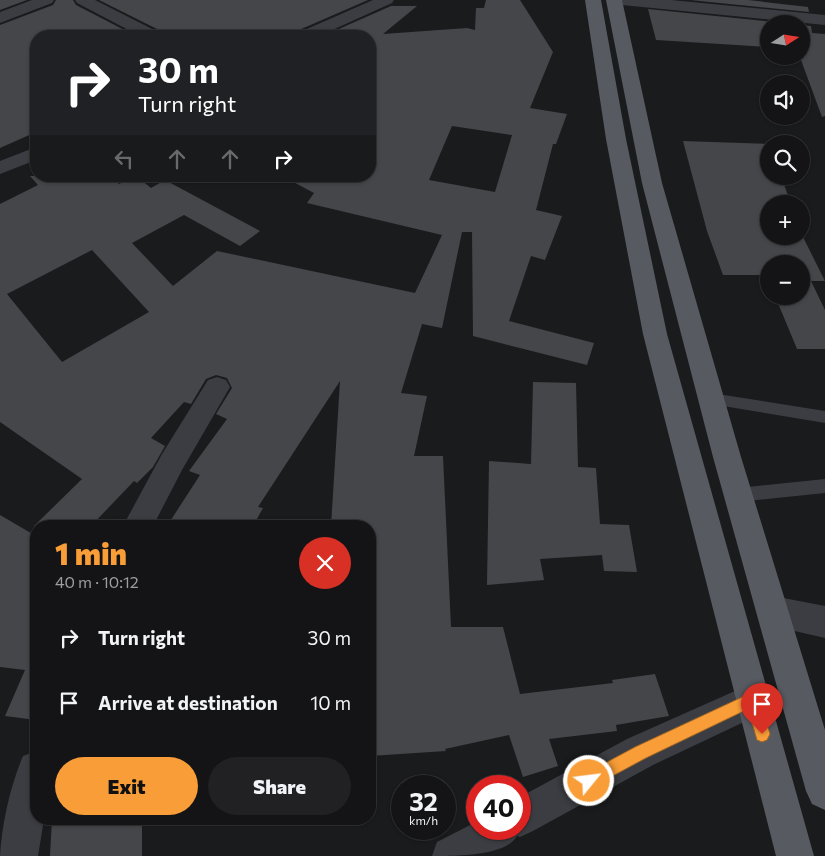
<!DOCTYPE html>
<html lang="en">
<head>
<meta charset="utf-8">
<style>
  :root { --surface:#141416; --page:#212123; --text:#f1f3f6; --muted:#9d9ea1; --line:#333335; --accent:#f89d37 }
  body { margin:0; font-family:Commissioner,sans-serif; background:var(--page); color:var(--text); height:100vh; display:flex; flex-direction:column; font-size:19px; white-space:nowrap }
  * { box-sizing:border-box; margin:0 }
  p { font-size:16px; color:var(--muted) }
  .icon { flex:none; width:28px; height:28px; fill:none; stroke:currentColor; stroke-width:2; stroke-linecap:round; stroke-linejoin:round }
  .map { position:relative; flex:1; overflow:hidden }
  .side { position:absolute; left:30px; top:520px; width:346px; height:305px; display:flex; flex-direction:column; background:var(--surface); border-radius:20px; box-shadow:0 1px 4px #0004,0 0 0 1px var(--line) }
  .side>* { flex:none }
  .hud { position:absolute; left:30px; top:30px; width:346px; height:152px; border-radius:20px; box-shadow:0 1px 4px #0004,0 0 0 1px var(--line); background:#202124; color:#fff; overflow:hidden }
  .needle { width:32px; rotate:78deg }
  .buttons { position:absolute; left:760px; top:15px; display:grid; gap:10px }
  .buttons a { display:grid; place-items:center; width:50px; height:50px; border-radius:50%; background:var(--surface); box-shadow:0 1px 4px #0004,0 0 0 1px var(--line); font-size:25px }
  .speed { position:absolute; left:391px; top:775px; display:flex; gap:10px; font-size:25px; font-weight:700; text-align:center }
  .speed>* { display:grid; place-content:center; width:65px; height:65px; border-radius:50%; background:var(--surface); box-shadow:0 1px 4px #0004,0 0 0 1px var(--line); line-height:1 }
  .speed small { font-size:12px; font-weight:400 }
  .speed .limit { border:8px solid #d22; background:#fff; color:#111 }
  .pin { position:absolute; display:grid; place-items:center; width:42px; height:42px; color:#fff; margin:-51px -21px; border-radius:50% 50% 50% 0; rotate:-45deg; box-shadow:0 0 5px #0007 }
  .pin .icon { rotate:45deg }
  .me { position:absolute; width:55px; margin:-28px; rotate:61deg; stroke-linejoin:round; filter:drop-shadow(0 0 4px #0008) }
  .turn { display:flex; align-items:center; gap:18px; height:105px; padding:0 25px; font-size:22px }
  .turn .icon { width:65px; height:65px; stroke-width:2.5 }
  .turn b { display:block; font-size:35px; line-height:42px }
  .lanes { display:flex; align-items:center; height:48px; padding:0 25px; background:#0003; justify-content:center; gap:25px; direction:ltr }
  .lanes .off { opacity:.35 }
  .round { display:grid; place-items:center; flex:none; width:52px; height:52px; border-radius:26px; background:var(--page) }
  .summary { display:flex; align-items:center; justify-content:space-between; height:85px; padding:0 25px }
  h1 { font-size:30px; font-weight:800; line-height:38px; color:var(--accent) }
  .cta { display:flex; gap:10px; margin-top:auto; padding:10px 25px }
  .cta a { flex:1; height:58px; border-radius:30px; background:var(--accent); color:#111; font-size:20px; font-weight:800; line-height:58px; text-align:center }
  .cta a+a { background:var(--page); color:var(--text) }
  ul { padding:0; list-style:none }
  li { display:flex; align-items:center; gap:15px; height:65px; padding:0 25px }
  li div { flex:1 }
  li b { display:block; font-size:19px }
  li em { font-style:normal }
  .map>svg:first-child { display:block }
</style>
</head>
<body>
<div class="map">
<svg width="825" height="856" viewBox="0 0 825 856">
  <rect width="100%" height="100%" fill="#1a1b1d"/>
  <g fill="#44464a" fill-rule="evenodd">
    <path d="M 0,0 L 27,0 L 0,10 Z"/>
    <path d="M 56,0 L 73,0 L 76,5 L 136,36 L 36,36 L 36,132 L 0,148 L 0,25 L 53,5 Z"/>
    <path d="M 99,0 L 368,0 L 299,30 L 295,36 L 163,36 L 159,30 Z"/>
    <path d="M 486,0 L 520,0 L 553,52 L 530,108 L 567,114 L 556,144 L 553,144 L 536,210 L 562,216 L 545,260 L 531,256 L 509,321 L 594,343 L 587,365 L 473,336 L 472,232 L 462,232 L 442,328 L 422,324 L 401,393 L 427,396 L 414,456 L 443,456 L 451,627 L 503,627 L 520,694 L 613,683 L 612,680 L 655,674 L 669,716 L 616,725 L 617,731 L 549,739 L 558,766 L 523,777 L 509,735 L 445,749 L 446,751 L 370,756 L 370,526 L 331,526 L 340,381 L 258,507 L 263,508 L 253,526 L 167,526 L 200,475 L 189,471 L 227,419 L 216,414 L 232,388 L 227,378 L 216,375 L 206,379 L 191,404 L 184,402 L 151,438 L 165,446 L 153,467 L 137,483 L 134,481 L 91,526 L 34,526 L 82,479 L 0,422 L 0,204 L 38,185 L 30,176 L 110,176 L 119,184 L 136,176 L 151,188 L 165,180 L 260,231 L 240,246 L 184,215 L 132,243 L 173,286 L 217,251 L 415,293 L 442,235 L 307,203 L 314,193 L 282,176 L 370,176 L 370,36 L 323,36 L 391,6 L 417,6 L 383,34 L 467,28 L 475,30 L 476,8 L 484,8 ZM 452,126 L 512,135 L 495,192 L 429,180 ZM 92,250 L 149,312 L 62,362 L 7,294 Z"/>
    <path d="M 690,0 L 748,0 L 808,7 L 809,12 Z"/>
    <path d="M 648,9 L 793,24 L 769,24 L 769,47 L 656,40 Z"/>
    <path d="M 801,25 L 811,26 L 812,33 L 825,34 L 825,116 L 822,117 L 801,60 Z"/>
    <path d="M 683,141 L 769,144 L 769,176 L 781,176 L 791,204 L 769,204 L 769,236 L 801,236 L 801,233 L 825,281 L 811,281 L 825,310 L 825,349 L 797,349 L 775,296 L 801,296 L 801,264 L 769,264 L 769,283 L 766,275 L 723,275 L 707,231 Z"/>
    <path d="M 533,382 L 576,383 L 578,467 L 596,468 L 600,524 L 629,525 L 637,572 L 604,571 L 602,555 L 540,559 L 544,580 L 487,585 L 489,461 L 531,464 Z"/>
    <path d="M 0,515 L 36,536 L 36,720 L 5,716 L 25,670 L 0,667 Z"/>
    <path d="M 52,819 L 142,819 L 142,856 L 50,856 Z"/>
  </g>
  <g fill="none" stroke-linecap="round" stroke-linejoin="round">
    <g fill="#3b3d42" fill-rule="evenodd">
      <path d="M 711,393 L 825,411 L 825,423 L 705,403 L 703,399 L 705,395 Z"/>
      <path d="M 825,479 L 825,493 L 738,502 L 732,500 L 729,495 L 732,490 L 738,488 Z"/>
    </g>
    <g fill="#3b3d42" fill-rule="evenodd">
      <path d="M 32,0 L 54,0 L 52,3 L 0,23 L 0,12 Z"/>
      <path d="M 75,0 L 95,0 L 158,32 L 161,36 L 140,36 L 77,3 Z"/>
      <path d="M 373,0 L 394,0 L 392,3 L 319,36 L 297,36 L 300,32 Z"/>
      <path d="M 614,0 L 671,0 L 825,15 L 825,25 L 622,5 L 616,3 Z"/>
      <path d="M 36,147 L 36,160 L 0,174 L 0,161 Z"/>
      <path d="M 217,377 L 226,380 L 230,387 L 182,470 L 153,526 L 123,526 L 162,454 L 208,380 Z"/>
      <path d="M 773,596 L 825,606 L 825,638 L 773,626 L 762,622 L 757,611 L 762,600 Z"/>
      <path d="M 36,751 L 36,819 L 44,819 L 38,856 L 0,856 C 2,823 10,787 23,756 Z"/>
    </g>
    <path fill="#3b3d42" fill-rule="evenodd" d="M 753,683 L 765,688 L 770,700 L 765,712 L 653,765 L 533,831 L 520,837 L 517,836 C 506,856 456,856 432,856 L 437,842 L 478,821 L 478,829 L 520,829 L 520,797 L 627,739 Z"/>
    <g fill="#575b61" fill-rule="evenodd">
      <path d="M 585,0 L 601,0 L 626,139 L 667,334 L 814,856 L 776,856 L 643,334 L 606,139 Z"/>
      <path d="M 606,0 L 622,0 L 662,183 L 741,457 L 825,730 L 825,810 L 812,804 L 806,791 L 713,457 L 642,183 Z"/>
    </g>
  </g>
  <path fill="#f89d37" stroke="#a16624" d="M 753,692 L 758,695 L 760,700 L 770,734 L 767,740 L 762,742 L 757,740 L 748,709 L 646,758 L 594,786 L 589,788 L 583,786 L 581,781 L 583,775 L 635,747 Z"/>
</svg>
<div class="buttons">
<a><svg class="needle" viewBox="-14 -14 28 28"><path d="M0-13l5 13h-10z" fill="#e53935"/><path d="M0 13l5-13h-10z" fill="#9d9ea1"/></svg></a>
<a><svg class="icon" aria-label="sound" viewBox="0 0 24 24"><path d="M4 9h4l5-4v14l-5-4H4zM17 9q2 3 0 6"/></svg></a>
<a><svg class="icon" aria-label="search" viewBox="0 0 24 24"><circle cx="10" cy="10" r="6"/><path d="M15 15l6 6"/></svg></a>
<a>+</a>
<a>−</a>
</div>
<div class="speed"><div>32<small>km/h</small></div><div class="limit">40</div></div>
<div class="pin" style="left:762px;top:734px;background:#d93025"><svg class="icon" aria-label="arrive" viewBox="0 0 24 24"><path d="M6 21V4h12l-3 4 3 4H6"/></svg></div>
<svg class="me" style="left:589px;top:781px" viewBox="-20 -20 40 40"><circle r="17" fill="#f89d37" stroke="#fff" stroke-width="3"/><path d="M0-11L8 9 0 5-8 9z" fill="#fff"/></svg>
<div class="hud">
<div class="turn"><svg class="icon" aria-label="right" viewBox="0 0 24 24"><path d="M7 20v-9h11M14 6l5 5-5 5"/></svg><div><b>30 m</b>Turn right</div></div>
<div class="lanes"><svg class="icon off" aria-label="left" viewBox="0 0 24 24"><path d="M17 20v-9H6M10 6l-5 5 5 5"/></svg><svg class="icon off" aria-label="ahead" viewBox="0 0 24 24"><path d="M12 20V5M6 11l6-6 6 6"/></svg><svg class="icon off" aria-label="ahead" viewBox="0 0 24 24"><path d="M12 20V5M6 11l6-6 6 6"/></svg><svg class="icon" aria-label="right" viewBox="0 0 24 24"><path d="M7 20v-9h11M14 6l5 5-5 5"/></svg></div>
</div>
<section class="side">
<div class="summary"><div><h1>1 min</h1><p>40 m · 10:12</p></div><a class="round" style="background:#d93025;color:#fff"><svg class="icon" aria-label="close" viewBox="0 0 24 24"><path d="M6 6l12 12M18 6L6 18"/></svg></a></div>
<ul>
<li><svg class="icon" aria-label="right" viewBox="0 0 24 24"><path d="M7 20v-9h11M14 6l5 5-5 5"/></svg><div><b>Turn right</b></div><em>30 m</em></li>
<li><svg class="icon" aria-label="arrive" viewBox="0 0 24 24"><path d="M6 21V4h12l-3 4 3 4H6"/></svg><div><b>Arrive at destination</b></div><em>10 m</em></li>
</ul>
<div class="cta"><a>Exit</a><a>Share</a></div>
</section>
</div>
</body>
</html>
